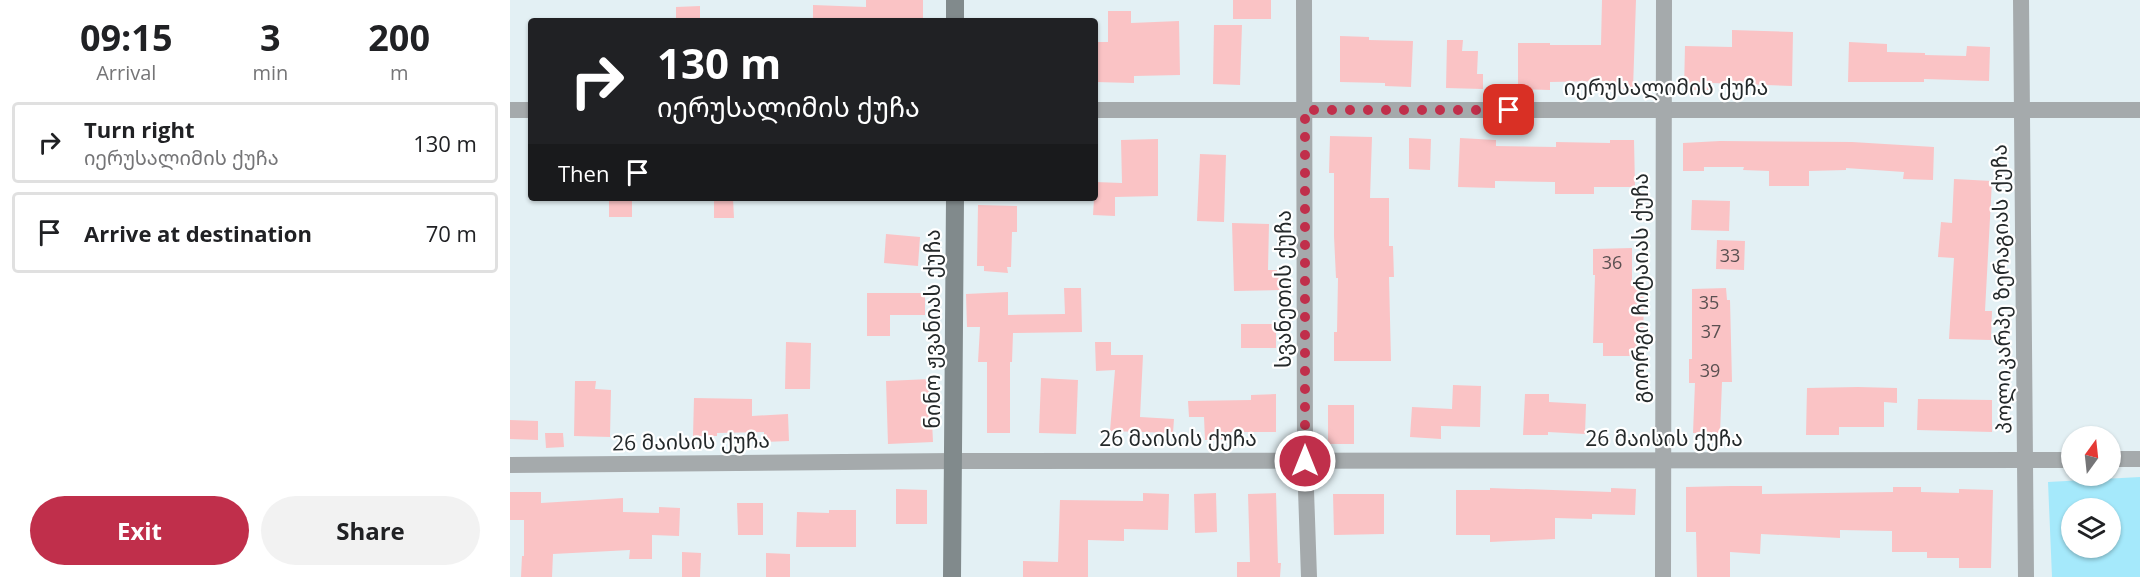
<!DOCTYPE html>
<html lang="en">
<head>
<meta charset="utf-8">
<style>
  :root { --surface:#fff; --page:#f2f2f2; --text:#202124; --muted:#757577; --line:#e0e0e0; --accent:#c02f4b }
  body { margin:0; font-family:"Open Sans","Noto Sans Georgian",sans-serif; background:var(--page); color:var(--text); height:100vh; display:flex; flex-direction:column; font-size:22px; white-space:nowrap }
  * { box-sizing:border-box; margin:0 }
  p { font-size:20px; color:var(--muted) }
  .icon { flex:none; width:33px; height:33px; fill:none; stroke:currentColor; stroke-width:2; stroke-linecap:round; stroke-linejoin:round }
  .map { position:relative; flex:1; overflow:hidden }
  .details { display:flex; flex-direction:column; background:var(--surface); width:510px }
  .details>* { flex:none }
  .hud { position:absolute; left:18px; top:18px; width:570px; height:183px; border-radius:6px; box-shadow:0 2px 4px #0004; background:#202124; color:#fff; overflow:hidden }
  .needle { width:39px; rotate:15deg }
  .fabs { position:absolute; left:1551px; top:426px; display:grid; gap:12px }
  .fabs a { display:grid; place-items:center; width:60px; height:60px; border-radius:50%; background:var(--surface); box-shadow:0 2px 4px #0004; font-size:30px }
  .pin { position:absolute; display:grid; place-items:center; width:51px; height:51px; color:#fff; margin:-26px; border-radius:12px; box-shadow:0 3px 9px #0006 }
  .me { position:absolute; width:66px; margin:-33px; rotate:0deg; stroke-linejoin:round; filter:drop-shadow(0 0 4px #0008) }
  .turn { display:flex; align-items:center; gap:21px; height:126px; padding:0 30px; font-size:27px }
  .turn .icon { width:78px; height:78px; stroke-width:2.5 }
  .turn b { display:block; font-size:42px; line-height:51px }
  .then { display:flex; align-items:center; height:57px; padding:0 30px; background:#0003; gap:12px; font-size:22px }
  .eta { display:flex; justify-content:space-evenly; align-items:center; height:102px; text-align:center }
  .eta b { font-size:36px; font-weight:700; line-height:42px }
  .action { display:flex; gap:12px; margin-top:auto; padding:12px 30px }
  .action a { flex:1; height:69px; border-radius:36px; background:var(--accent); color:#fff; font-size:24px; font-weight:700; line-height:69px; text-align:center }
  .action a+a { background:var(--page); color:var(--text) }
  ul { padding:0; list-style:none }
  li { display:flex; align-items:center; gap:18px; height:81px; margin:0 12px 9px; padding:0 18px; border:3px solid var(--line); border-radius:6px }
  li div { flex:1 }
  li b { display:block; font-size:22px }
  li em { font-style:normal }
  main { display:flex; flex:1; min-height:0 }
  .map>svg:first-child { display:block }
</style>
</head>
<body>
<main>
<section class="details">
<div class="eta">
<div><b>09:15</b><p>Arrival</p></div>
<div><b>3</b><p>min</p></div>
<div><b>200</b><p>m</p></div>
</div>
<ul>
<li><svg class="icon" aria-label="right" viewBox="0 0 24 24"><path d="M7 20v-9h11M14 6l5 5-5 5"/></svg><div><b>Turn right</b><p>იერუსალიმის ქუჩა</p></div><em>130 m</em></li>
<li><svg class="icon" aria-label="arrive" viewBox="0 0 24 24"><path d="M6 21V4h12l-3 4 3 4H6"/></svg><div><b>Arrive at destination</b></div><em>70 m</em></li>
</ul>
<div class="action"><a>Exit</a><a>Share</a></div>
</section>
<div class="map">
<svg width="1630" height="577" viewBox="0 0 1630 577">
  <rect width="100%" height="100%" fill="#e3f0f4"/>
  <path fill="#a5e9fb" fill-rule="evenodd" d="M 1630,477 L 1630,577 L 1542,577 L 1538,482 ZM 1562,508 L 1600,508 L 1600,548 L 1562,548 Z"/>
  <g fill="#fac3c5">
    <path d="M 356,0 L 413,0 L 413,21 L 303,21 L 303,5 L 356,7 Z"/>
    <rect x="723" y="0" width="38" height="19"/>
    <path d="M 1092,0 L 1126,0 L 1123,89 L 1096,88 L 1096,81 L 1040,82 L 1040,90 L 1008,89 L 1008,43 L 1040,43 L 1040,45 L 1091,45 Z"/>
    <path d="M 190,6 L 190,21 L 166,21 L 166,7 Z"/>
    <path d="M 598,11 L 621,11 L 621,23 L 669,21 L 670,75 L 624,76 L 624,83 L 585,82 L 585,42 L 598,42 Z"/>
    <path d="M 704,25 L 732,25 L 730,85 L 703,84 Z"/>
    <path d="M 1222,30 L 1283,32 L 1282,86 L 1202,83 L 1202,90 L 1174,90 L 1175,46 L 1222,47 Z"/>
    <path d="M 830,36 L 859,37 L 859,40 L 903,41 L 901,87 L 875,86 L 875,83 L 830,82 Z"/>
    <path d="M 937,40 L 953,40 L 952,51 L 968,51 L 967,74 L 973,74 L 973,89 L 936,88 Z"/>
    <path d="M 1339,42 L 1377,44 L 1377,52 L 1415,53 L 1415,55 L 1456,56 L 1457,46 L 1480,47 L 1479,81 L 1414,79 L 1414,82 L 1338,82 Z"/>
    <path d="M 820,136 L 862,137 L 860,198 L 879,198 L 879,246 L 883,246 L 884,277 L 879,277 L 881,361 L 824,361 L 824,332 L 827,332 L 828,278 L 826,278 L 824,236 L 824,173 L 819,173 Z"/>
    <path d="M 899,138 L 921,139 L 920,170 L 899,169 Z"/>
    <path d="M 950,138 L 986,140 L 986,146 L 1046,147 L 1046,142 L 1100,143 L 1100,140 L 1124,140 L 1125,187 L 1084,187 L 1084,194 L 1045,194 L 1045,182 L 985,181 L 985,188 L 948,187 Z"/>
    <path d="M 648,139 L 648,196 L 605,197 L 605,216 L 583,215 L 585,182 L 612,183 L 611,140 Z"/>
    <path d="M 1210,141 L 1342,142 L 1424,147 L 1423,180 L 1393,179 L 1394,172 L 1336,168 L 1336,170 L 1299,171 L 1299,186 L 1259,186 L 1259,171 L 1233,170 L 1234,167 L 1194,167 L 1194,171 L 1173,171 L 1173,143 Z"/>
    <path d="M 690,154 L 716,155 L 714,222 L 687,221 Z"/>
    <path d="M 1444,179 L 1482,181 L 1475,311 L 1482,311 L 1481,340 L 1439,339 L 1444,258 L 1428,257 L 1431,222 L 1442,223 Z"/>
    <rect x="99" y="198" width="23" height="19"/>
    <path d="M 204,198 L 223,198 L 224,218 L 204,218 Z"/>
    <path d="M 1182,200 L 1220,201 L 1219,231 L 1181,230 Z"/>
    <path d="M 468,205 L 507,206 L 507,232 L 502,232 L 501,267 L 497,267 L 498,273 L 474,271 L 474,266 L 467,266 Z"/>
    <path d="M 722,223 L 759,224 L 758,270 L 770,270 L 770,290 L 724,291 Z"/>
    <path d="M 376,234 L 410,237 L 408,266 L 374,263 Z"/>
    <path d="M 1207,240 L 1235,241 L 1234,270 L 1206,269 Z"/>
    <path d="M 1122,248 L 1122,283 L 1134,283 L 1133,356 L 1093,356 L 1093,343 L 1083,343 L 1085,275 L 1083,275 L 1083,249 Z"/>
    <path d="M 554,288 L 571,288 L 572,332 L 503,333 L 502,362 L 500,362 L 500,433 L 477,433 L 477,362 L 468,362 L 470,327 L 457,327 L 456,294 L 498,292 L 498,315 L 555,314 Z"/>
    <path d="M 1216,288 L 1217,300 L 1220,300 L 1222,382 L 1212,382 L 1210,434 L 1183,433 L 1185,383 L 1179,383 L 1179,359 L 1182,359 L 1182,289 Z"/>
    <path d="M 357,293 L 415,293 L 415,315 L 380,315 L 380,336 L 357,336 Z"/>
    <rect x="731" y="324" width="35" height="24"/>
    <path d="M 276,342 L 301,343 L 300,389 L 275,389 Z"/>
    <path d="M 585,342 L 601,342 L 601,355 L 633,355 L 630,417 L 664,419 L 663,433 L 600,431 L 605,370 L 586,371 Z"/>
    <path d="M 531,378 L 568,380 L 566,434 L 529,433 Z"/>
    <path d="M 420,379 L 423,442 L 378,444 L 376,381 Z"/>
    <path d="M 65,381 L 86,381 L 85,389 L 101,390 L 100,437 L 64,436 Z"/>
    <path d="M 943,385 L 971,386 L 970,427 L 931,426 L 931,439 L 900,437 L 902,407 L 942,409 Z"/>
    <path d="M 1348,387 L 1387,388 L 1387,403 L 1374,402 L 1374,427 L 1329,427 L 1329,435 L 1296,435 L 1297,388 Z"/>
    <path d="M 766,394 L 766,432 L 721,432 L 721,439 L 695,440 L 694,417 L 679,417 L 678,401 L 741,400 L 741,395 Z"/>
    <path d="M 1015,394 L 1039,394 L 1039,402 L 1076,404 L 1075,434 L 1038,432 L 1038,435 L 1013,435 Z"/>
    <path d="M 184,398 L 242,399 L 242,416 L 278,414 L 279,441 L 254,442 L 254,432 L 207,433 L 207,436 L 183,436 Z"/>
    <path d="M 1408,399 L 1482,400 L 1482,432 L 1407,430 Z"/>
    <rect x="818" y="405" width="26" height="39"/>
    <path d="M 0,420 L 28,421 L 28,440 L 0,439 Z"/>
    <path d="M 35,433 L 53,433 L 54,447 L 36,448 Z"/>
    <path d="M 1221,486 L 1252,486 L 1252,494 L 1383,492 L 1383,487 L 1411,487 L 1411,492 L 1449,493 L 1449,489 L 1483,490 L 1481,568 L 1449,568 L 1449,558 L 1417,558 L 1417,552 L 1382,552 L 1382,531 L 1330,530 L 1330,538 L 1251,534 L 1250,554 L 1220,552 L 1220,577 L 1187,577 L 1186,532 L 1176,532 L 1176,487 Z"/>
    <path d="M 980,488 L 1101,492 L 1101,488 L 1126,489 L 1125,515 L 1082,514 L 1082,519 L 1045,518 L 1045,539 L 980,542 L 980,535 L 946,535 L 946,490 L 980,490 Z"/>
    <path d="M 386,489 L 417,490 L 417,524 L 386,524 Z"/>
    <path d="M 0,492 L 31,492 L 31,503 L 113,498 L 113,512 L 149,513 L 149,507 L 170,508 L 169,536 L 142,535 L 142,559 L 119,559 L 120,550 L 43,554 L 42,577 L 11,577 L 12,556 L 14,556 L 14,520 L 0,520 Z"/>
    <path d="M 633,493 L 659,494 L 658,530 L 614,529 L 614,541 L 578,540 L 578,577 L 513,577 L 513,561 L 548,562 L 550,500 L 633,501 Z"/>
    <path d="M 706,493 L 707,532 L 685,533 L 684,494 Z"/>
    <path d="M 766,493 L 768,563 L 771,563 L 770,577 L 727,577 L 727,562 L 740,562 L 738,494 Z"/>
    <path d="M 823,494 L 874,494 L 874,534 L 824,535 Z"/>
    <path d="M 227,503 L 253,503 L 253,535 L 228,535 Z"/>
    <path d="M 319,510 L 346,510 L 346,547 L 286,547 L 287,512 L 319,513 Z"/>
    <path d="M 172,552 L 191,553 L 190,577 L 172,577 Z"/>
    <path d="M 256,553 L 280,554 L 280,577 L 256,577 Z"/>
  </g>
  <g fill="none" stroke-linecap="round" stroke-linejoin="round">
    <g stroke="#a5aaac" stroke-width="16">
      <path d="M 794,0 L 795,461 L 799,577"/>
      <path d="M 1511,0 L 1516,577"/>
      <path d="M 0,110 L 21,110"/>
      <path d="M 585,110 L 1630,110"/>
      <path d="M 1600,459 L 1630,459"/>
      <path d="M 0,465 L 444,461 L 1562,460"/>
      <path d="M 1153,577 L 1154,0"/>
    </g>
    <g stroke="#818a8c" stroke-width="18">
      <path d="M 445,0 L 445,21"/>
      <path d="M 442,577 L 445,198"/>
    </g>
  </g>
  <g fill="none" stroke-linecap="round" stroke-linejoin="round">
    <path stroke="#c02f4b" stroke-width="10" stroke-dasharray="0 18" d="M 795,461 L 795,110 L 999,110"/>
  </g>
  <g text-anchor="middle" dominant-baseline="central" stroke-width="4.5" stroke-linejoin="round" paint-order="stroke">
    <g font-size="18" fill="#5a5051">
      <text x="1220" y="255">33</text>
      <text x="1102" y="262">36</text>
      <text x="1199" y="302">35</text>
      <text x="1201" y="331">37</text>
      <text x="1200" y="370">39</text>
    </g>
    <g font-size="21" fill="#24292a" stroke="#fff">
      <text x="1156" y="87">იერუსალიმის ქუჩა</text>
      <text transform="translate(1130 288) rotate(-90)">გიორგი ჩიტაიას ქუჩა</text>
      <text transform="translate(773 289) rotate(-90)">სვანეთის ქუჩა</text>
      <text transform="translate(1491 289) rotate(-91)">პოლიკარპე ზერაგიას ქუჩა</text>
      <text transform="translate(422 329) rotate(-90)">ნინო ჟვანიას ქუჩა</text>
      <text x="668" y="438">26 მაისის ქუჩა</text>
      <text x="1154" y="438">26 მაისის ქუჩა</text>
      <text transform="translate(181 441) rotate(-1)">26 მაისის ქუჩა</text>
    </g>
  </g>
</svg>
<div class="fabs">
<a><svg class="needle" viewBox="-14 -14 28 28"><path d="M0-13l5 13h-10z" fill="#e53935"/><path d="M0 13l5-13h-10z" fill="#757577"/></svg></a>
<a><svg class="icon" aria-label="layers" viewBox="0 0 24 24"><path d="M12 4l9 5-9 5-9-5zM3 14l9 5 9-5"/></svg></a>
</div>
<div class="pin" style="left:999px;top:110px;background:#d93025"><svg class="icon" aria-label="arrive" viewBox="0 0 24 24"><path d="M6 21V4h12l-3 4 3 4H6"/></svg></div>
<svg class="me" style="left:795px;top:461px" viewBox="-20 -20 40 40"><circle r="17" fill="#c02f4b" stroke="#fff" stroke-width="3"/><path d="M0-11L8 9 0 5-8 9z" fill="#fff"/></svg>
<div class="hud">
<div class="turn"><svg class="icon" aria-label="right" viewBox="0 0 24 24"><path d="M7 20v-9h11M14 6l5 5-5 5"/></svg><div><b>130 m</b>იერუსალიმის ქუჩა</div></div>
<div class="then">Then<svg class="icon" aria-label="arrive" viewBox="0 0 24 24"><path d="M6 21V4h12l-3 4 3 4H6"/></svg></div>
</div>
</div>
</main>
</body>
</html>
